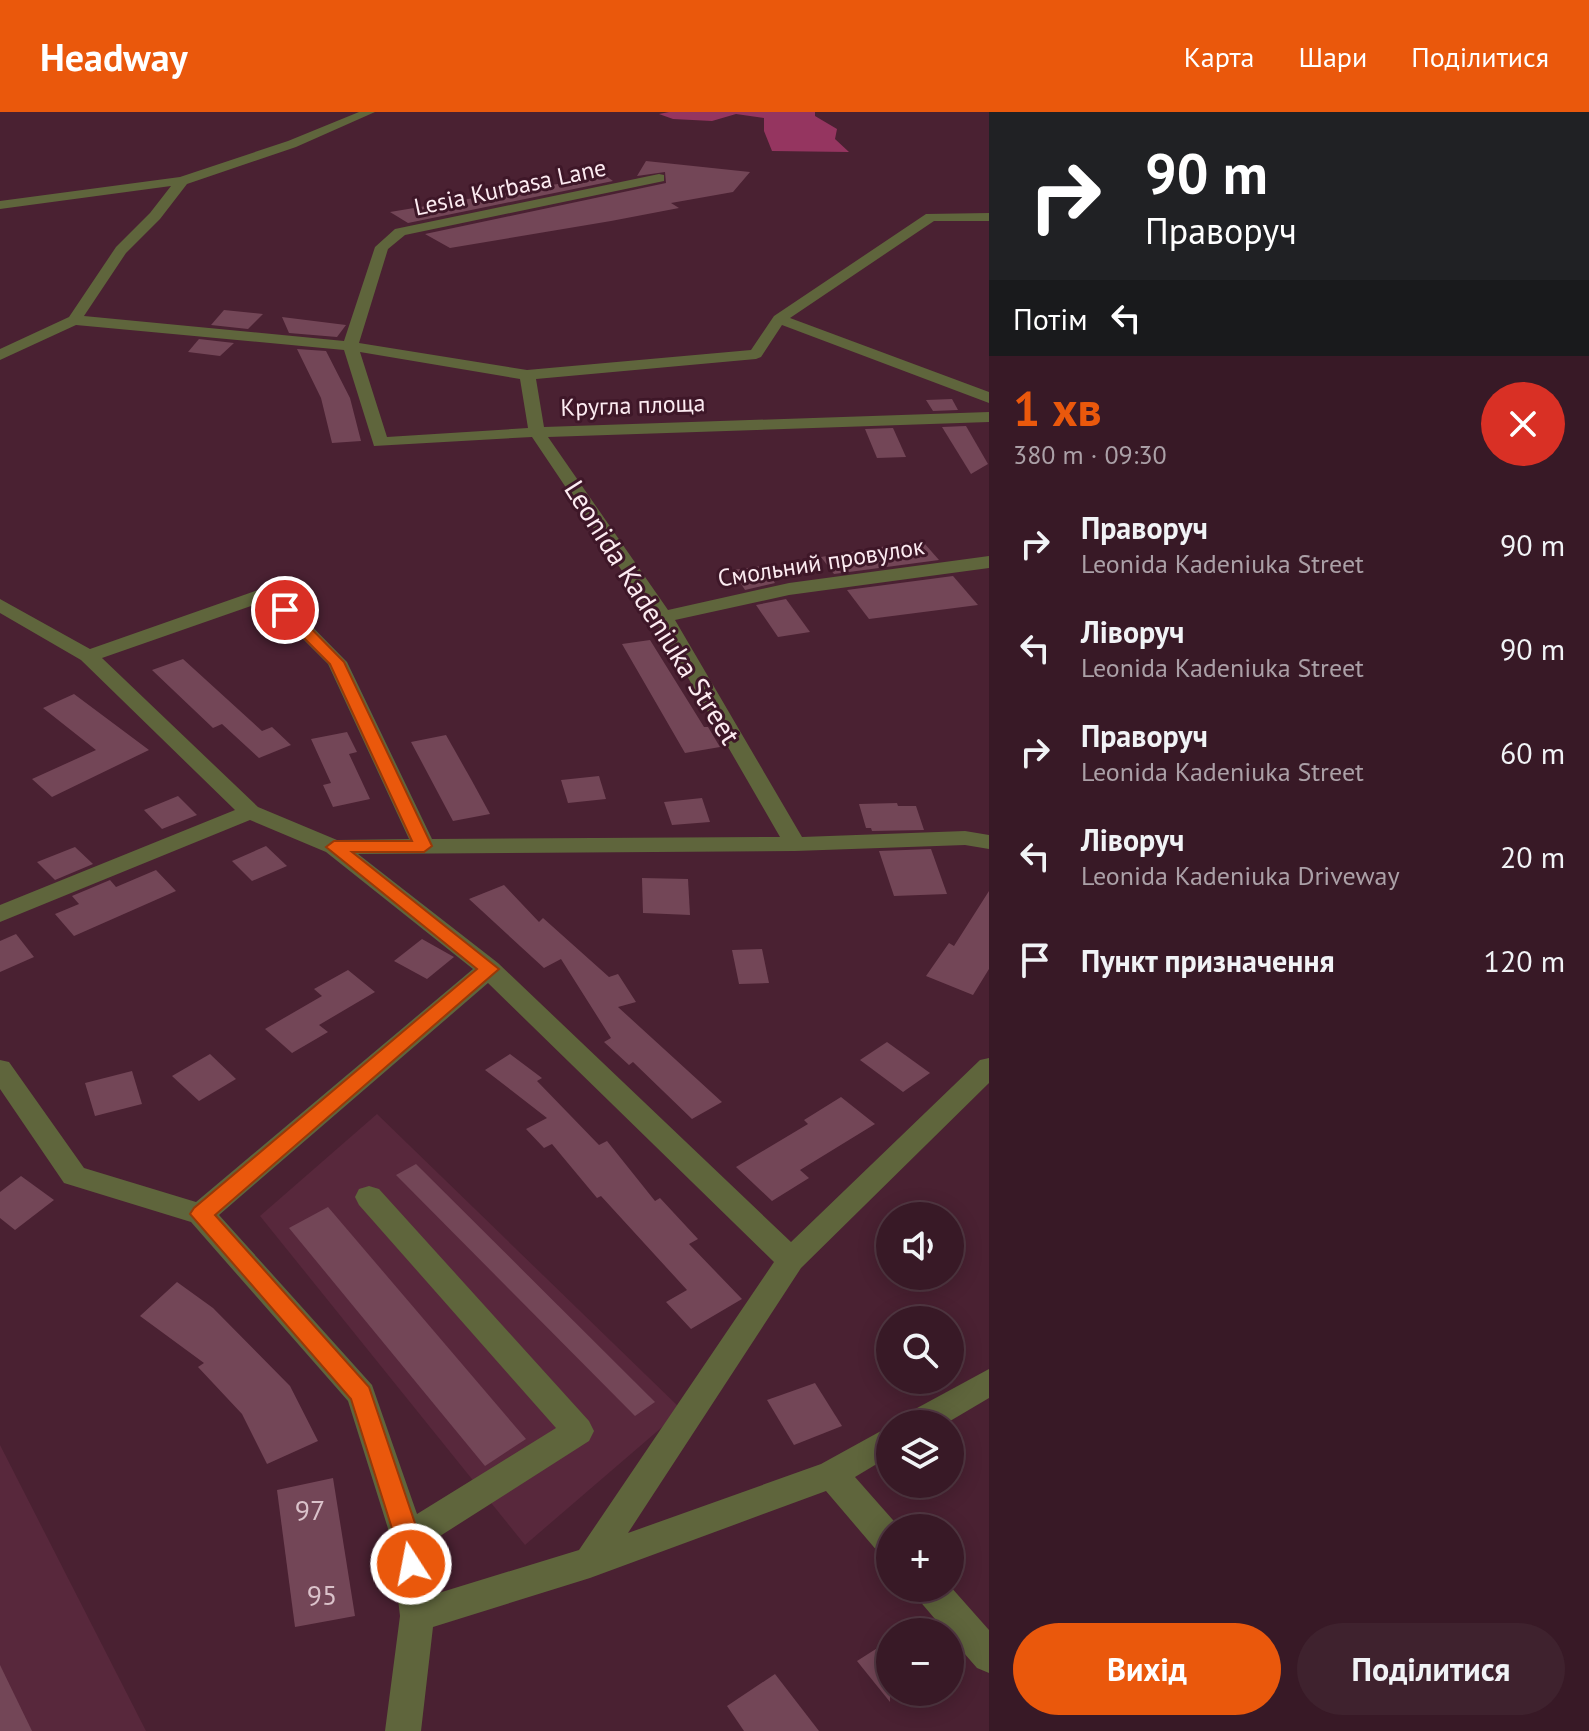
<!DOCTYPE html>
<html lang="uk">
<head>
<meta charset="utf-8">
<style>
  :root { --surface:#381926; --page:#3f222e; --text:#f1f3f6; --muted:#aba0a7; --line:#523843; --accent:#ea580c }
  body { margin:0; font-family:"PT Sans",sans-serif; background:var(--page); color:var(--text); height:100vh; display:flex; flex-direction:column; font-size:30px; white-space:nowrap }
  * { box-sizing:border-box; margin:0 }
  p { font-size:26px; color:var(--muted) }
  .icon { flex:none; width:44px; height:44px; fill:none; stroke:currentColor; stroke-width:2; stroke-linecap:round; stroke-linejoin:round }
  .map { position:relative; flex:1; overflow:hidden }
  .sheet { display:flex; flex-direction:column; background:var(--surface); width:600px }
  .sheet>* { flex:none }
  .top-card { background:#202124; color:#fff; overflow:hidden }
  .tools { position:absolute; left:876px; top:1090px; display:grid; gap:16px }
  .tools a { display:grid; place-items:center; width:88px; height:88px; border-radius:50%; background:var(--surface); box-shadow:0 4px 20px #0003,0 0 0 2px var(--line); font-size:40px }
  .pin { position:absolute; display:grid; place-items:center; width:68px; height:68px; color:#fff; margin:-34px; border:4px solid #fff; border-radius:50%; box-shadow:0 2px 8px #0007 }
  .me { position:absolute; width:88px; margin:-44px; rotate:349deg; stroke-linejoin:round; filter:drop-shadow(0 0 6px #0008) }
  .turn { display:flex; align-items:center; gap:28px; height:168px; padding:0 24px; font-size:36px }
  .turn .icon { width:104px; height:104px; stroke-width:2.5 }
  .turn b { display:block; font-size:56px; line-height:68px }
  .then { display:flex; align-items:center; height:76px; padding:0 24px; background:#0003; gap:16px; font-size:30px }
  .round { display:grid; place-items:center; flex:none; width:84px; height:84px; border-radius:42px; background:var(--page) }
  .headline { display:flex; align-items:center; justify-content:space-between; height:136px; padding:0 24px }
  h1 { font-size:48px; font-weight:800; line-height:60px; color:var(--accent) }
  .primary-button { display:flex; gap:16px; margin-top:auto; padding:16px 24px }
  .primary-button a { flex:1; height:92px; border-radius:48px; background:var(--accent); color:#fff; font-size:32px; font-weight:800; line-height:92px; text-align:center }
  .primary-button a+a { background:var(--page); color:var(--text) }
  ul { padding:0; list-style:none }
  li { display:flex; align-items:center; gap:24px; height:104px; padding:0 24px }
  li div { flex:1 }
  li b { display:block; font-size:30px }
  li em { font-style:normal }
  header { display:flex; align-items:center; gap:48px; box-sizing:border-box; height:112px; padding:0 40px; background:var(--accent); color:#fff }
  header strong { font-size:38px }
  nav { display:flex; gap:44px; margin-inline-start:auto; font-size:28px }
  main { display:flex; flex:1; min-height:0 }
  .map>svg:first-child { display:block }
</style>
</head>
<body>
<header>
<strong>Headway</strong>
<nav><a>Карта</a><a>Шари</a><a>Поділитися</a></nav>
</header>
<main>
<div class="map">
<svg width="989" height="1619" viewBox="0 0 989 1619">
  <rect width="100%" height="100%" fill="#4a2132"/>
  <g fill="#58283c">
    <path d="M 377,1002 L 682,1298 L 525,1433 L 260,1104 Z"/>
    <path d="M 0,1333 L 146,1619 L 0,1619 Z"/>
  </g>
  <path fill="#953560" d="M 669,0 L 815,0 L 815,4 L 837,17 L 835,27 L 849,40 L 772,39 L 764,19 L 764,6 L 736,2 L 712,9 L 673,7 L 659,2 Z"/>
  <g fill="#734657">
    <path d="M 646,49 L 750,60 L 733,80 L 671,91 L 679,96 L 611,109 L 450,136 L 425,122 L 666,71 L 665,60 L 637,64 Z"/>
    <path d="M 606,64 L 613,69 L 408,111 L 390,100 Z"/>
    <path d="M 224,198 L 263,202 L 248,217 L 211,213 Z"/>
    <path d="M 282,205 L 346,213 L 337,225 L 289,221 Z"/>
    <path d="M 199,227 L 234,231 L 220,244 L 188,240 Z"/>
    <path d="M 297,237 L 326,239 L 350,286 L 361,329 L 332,331 L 321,286 Z"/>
    <path d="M 952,287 L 958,298 L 933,299 L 926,288 Z"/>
    <path d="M 966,314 L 988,352 L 971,362 L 942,315 Z"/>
    <path d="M 893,316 L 906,345 L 877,346 L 865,317 Z"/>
    <path d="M 917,429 L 924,431 L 939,448 L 834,462 L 821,445 Z"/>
    <path d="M 762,454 L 775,471 L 745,478 L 732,458 Z"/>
    <path d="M 953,464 L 978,493 L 869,507 L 847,478 Z"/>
    <path d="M 786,487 L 810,520 L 778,525 L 756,493 Z"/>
    <path d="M 650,528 L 704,615 L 708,615 L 720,635 L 685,641 L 622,532 Z"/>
    <path d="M 183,547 L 262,619 L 272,615 L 291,633 L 259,646 L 222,612 L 213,616 L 152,558 Z"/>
    <path d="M 74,582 L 149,638 L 52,685 L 32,667 L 96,638 L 43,596 Z"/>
    <path d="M 347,620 L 357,640 L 349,642 L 370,687 L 333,695 L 323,673 L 331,671 L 311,627 Z"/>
    <path d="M 446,623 L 472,669 L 490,702 L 453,709 L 411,630 Z"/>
    <path d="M 599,664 L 606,687 L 568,691 L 561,668 Z"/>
    <path d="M 178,684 L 197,703 L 162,717 L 144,698 Z"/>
    <path d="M 702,686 L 710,710 L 672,713 L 664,690 Z"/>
    <path d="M 897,691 L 898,694 L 916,694 L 924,718 L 872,719 L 871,716 L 866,716 L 859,692 Z"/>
    <path d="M 266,734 L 287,754 L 252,769 L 232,749 Z"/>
    <path d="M 75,735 L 93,752 L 55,768 L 37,750 Z"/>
    <path d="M 931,737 L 947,782 L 894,784 L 879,739 Z"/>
    <path d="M 156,758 L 176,779 L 74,824 L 55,802 L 79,792 L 72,784 L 110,768 L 116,775 Z"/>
    <path d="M 642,766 L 688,767 L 690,803 L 643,801 Z"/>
    <path d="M 504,773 L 539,810 L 543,806 L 609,865 L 618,862 L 636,890 L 618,895 L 722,990 L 692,1007 L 633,950 L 629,953 L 604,930 L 611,926 L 561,847 L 544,856 L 469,787 Z"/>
    <path d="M 989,779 L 989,857 L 973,883 L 926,864 L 949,831 L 954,834 Z"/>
    <path d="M 16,822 L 34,845 L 0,860 L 0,829 Z"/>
    <path d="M 422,827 L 454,845 L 427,867 L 394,849 Z"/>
    <path d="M 762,837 L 769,871 L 739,872 L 732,838 Z"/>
    <path d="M 348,858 L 375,880 L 319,913 L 328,920 L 292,941 L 265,917 L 322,884 L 314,877 Z"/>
    <path d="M 887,930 L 930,961 L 903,980 L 860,948 Z"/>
    <path d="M 210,942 L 236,967 L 199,989 L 172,964 Z"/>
    <path d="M 510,942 L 542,966 L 537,969 L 599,1033 L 607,1029 L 655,1089 L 660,1086 L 698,1127 L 689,1132 L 742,1187 L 691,1217 L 666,1190 L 687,1178 L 601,1084 L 597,1086 L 552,1032 L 544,1036 L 526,1017 L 547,1006 L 485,958 Z"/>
    <path d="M 132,959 L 142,992 L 95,1004 L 85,971 Z"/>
    <path d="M 841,985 L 875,1012 L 800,1058 L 809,1066 L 772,1089 L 736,1055 L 808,1012 L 804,1008 Z"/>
    <path d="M 416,1052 L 655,1290 L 635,1304 L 396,1063 Z"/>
    <path d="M 21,1064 L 54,1088 L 15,1118 L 0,1106 L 0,1080 Z"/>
    <path d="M 328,1095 L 526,1327 L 485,1354 L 289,1116 Z"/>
    <path d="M 177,1170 L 213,1196 L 290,1274 L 318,1329 L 267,1352 L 242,1302 L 198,1255 L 204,1251 L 140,1204 Z"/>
    <path d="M 815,1271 L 842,1314 L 794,1333 L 767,1288 Z"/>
    <path d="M 333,1366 L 355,1504 L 295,1515 L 277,1378 Z"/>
    <path d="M 890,1528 L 890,1590 L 857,1549 Z"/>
    <path d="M 0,1553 L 32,1619 L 0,1619 Z"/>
    <path d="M 775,1562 L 819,1619 L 744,1619 L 727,1594 Z"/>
  </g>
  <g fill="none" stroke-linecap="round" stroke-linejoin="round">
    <g fill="#5f653c" fill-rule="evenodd">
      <path d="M 359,0 L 375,0 L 296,35 L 187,72 L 160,107 L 126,141 L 84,204 L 344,229 L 375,135 L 395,117 L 659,62 L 664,63 L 664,69 L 405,123 L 388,137 L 359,231 L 527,258 L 751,238 L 774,204 L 926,102 L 989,101 L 989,109 L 934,109 L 790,206 L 989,280 L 989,291 L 782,213 L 761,245 L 756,247 L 536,267 L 544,315 L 989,300 L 989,310 L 548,325 L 668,498 L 789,471 L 989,444 L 989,456 L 789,483 L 675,508 L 802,725 L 965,719 L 989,723 L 989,737 L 965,733 L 795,739 L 358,742 L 498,851 L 791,1130 L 980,948 L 989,946 L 989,971 L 801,1156 L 628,1421 L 821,1352 L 890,1314 L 890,1344 L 855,1365 L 900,1416 L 890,1416 L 890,1444 L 878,1440 L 826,1379 L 590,1466 L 433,1515 L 421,1619 L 385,1619 L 400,1504 L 391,1426 L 348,1289 L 191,1110 L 64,1071 L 0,977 L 0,948 L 9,950 L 84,1056 L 196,1090 L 473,857 L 326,740 L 250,708 L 0,810 L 0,793 L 235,698 L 81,548 L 0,501 L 0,487 L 90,537 L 261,477 L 275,477 L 347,550 L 432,727 L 780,725 L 653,505 L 532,325 L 374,334 L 344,238 L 76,213 L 0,248 L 0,237 L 69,205 L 116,135 L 150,101 L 171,74 L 0,97 L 0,89 L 180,65 L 288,29 ZM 360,240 L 520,267 L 528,316 L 387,325 ZM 265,489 L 328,552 L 409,727 L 337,728 L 258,695 L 102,546 ZM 488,871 L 774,1150 L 579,1438 L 432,1483 L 426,1433 L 589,1329 L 594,1319 L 589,1309 L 379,1077 L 369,1074 L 359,1077 L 355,1085 L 359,1093 L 556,1316 L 417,1402 L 372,1273 L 219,1103 Z"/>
      <path d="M 989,1257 L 989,1286 L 945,1312 L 901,1312 L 906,1302 Z"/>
      <path d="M 950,1474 L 989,1518 L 989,1561 L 977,1556 L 950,1525 L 950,1520 L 946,1520 L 918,1487 L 913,1476 Z"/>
    </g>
  </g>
  <path fill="#ea580c" stroke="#983908" stroke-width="2" d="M 285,494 L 290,495 L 344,550 L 432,734 L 424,740 L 352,740 L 499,857 L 215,1103 L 369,1275 L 420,1426 L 423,1452 L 420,1461 L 411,1464 L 402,1461 L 395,1426 L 351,1287 L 190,1102 L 194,1096 L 477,857 L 326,735 L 334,729 L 412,729 L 330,552 L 280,502 L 277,498 Z"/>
  <g text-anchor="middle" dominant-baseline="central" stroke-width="6" stroke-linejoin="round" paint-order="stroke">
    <g font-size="24" fill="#fcebf1" stroke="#3e1728">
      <text transform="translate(510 75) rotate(-12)">Lesia Kurbasa Lane</text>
      <text transform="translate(633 293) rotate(-2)">Кругла площа</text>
      <text transform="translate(821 450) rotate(-9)">Смольний провулок</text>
    </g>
    <g font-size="28" fill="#fcebf1" stroke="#3e1728">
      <text transform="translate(653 500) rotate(58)">Leonida Kadeniuka Street</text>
    </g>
    <g font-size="28" fill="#dac2ca">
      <text x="310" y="1397">97</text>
      <text x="322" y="1482">95</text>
    </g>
  </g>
</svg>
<div class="tools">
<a><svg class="icon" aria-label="sound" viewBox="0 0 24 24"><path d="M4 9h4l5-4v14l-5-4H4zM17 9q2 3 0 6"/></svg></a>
<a><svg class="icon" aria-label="search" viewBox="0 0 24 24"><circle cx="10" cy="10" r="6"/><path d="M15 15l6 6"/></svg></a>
<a><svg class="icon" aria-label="layers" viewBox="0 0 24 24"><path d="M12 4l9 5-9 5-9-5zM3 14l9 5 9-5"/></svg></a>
<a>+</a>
<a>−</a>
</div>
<div class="pin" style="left:285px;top:498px;background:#d93025"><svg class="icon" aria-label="arrive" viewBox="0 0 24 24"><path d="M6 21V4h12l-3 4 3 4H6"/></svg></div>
<svg class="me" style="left:411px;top:1452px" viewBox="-20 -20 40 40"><circle r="17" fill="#ea580c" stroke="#fff" stroke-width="3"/><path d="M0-11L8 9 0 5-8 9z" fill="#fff"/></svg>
</div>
<section class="sheet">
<div class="top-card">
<div class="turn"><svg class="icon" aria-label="right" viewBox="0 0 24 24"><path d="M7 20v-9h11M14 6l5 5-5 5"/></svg><div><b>90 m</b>Праворуч</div></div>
<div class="then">Потім<svg class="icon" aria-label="left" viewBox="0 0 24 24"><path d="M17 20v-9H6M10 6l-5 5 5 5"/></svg></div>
</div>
<div class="headline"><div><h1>1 хв</h1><p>380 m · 09:30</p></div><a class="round" style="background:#d93025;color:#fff"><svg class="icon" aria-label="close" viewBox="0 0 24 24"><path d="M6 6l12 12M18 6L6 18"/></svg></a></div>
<ul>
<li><svg class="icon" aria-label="right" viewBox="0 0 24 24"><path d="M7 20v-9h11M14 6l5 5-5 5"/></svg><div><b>Праворуч</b><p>Leonida Kadeniuka Street</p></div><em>90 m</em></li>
<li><svg class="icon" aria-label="left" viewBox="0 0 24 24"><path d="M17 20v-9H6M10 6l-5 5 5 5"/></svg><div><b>Ліворуч</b><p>Leonida Kadeniuka Street</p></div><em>90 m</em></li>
<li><svg class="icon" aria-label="right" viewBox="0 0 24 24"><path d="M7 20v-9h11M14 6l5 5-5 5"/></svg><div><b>Праворуч</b><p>Leonida Kadeniuka Street</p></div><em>60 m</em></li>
<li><svg class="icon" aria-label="left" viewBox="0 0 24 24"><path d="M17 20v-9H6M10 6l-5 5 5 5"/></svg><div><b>Ліворуч</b><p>Leonida Kadeniuka Driveway</p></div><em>20 m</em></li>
<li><svg class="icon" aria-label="arrive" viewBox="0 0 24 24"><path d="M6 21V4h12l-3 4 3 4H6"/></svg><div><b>Пункт призначення</b></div><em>120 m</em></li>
</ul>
<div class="primary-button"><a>Вихід</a><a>Поділитися</a></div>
</section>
</main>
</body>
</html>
